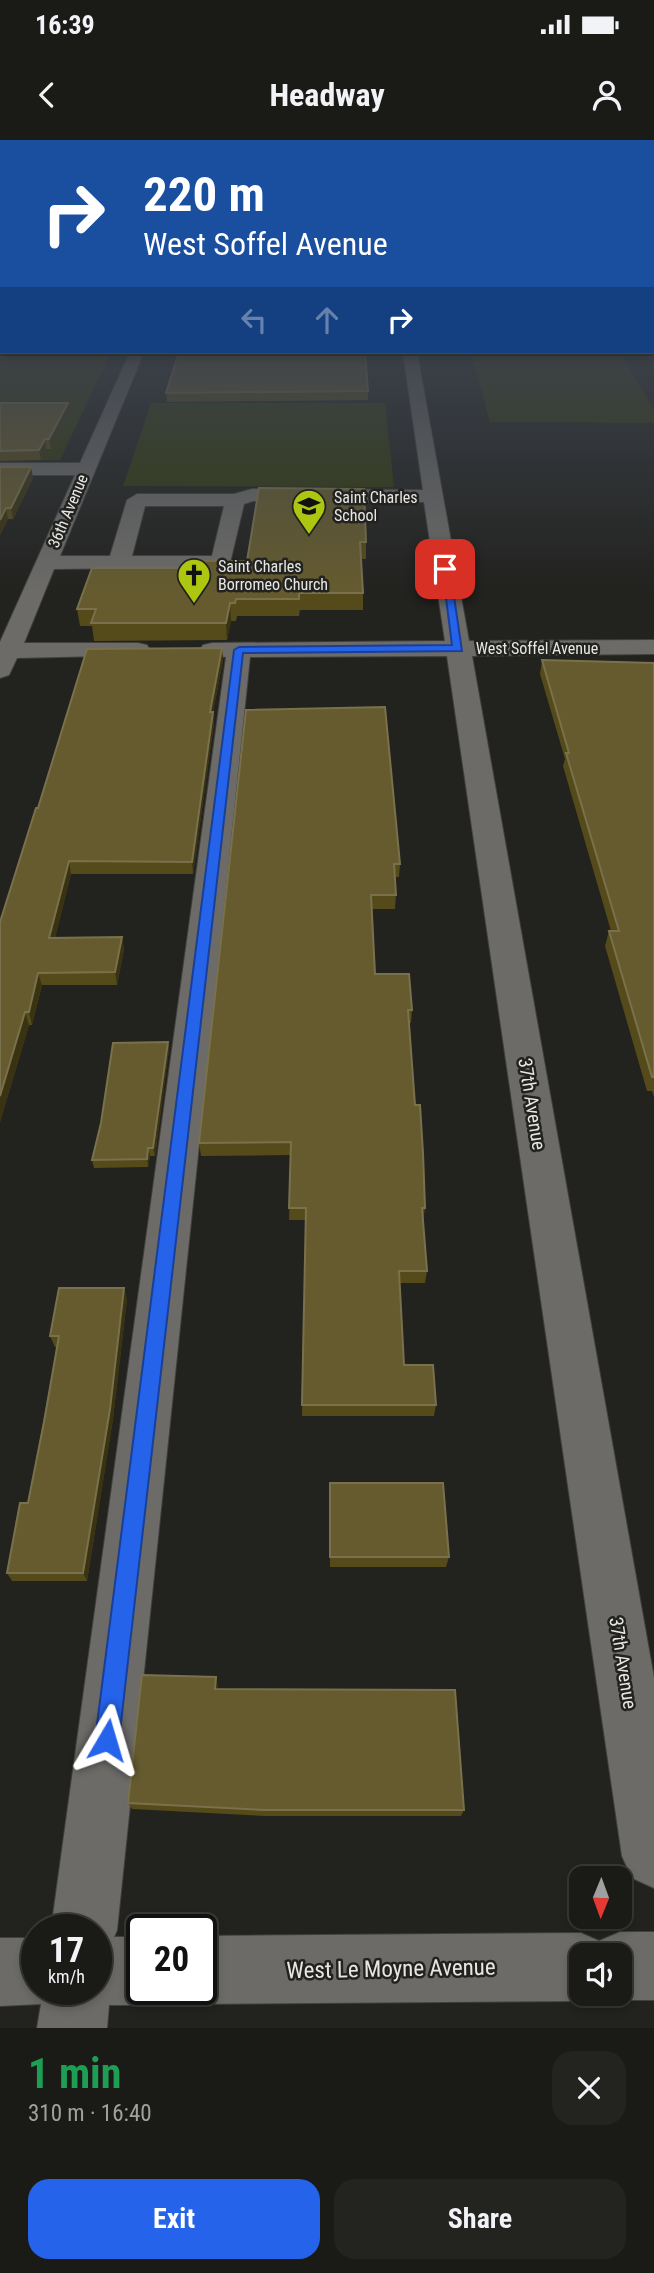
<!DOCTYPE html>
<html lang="en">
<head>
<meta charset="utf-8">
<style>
  :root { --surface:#1a1a17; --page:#232320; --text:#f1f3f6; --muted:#9fa1a1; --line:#383836; --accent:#2563eb }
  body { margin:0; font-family:"Roboto Condensed",sans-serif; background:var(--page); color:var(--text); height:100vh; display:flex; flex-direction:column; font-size:26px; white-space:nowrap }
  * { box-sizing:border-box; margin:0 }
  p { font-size:23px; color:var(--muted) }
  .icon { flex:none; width:38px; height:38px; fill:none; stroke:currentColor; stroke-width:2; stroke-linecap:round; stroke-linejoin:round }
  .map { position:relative; height:1888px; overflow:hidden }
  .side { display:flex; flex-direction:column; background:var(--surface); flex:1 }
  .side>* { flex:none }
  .banner { position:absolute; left:0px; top:0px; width:654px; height:214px; box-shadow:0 4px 10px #0003,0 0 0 2px var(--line); background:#1a4fa0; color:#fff; overflow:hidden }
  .needle { width:46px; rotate:181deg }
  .tools { position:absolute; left:569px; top:1726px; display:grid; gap:14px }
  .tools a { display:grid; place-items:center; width:63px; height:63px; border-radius:14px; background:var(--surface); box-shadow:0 4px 10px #0003,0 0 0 2px var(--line); font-size:35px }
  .speed { position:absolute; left:21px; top:1774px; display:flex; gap:14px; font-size:35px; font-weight:700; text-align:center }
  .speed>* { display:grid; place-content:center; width:91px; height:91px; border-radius:50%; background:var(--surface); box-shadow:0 4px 10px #0003,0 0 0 2px var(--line); line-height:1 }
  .speed small { font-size:18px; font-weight:400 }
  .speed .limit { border:4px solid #111; border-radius:10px; background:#fff; color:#111 }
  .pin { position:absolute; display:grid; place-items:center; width:60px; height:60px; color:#fff; margin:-30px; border-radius:14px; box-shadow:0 4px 10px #0006 }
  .me { position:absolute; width:77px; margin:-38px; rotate:7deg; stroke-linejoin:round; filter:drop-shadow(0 0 5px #0008) }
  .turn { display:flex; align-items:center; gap:24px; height:147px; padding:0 28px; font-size:32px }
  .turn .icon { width:91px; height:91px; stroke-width:2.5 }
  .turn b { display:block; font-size:49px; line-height:60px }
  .lanes { display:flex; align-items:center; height:66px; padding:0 28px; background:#0003; justify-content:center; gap:35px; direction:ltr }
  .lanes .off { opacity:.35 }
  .round { display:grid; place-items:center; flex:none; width:74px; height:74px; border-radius:21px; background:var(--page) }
  .summary { display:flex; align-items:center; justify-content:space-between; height:119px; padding:0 28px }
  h1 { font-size:42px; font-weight:700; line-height:52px; color:#1e9e55 }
  .cta { display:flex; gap:14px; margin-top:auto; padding:14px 28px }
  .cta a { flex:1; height:80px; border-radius:21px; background:var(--accent); color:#fff; font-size:28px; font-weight:700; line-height:80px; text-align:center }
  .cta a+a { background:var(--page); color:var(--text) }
  .status { display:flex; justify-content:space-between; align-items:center; height:49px; padding:0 35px; background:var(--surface); direction:ltr }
  .status svg { height:19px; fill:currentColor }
  header { display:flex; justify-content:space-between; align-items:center; height:91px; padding:0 28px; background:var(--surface); font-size:32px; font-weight:700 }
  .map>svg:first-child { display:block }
</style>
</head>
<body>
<div class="status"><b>16:39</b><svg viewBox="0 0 49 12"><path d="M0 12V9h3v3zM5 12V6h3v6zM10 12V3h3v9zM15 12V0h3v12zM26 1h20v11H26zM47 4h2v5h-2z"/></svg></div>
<header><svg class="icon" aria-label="back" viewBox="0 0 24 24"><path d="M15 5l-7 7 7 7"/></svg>Headway<svg class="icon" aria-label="person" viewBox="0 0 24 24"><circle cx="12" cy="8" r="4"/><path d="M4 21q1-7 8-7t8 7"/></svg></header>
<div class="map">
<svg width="654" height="1888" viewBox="0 0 654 1888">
  <rect width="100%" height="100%" fill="#22221f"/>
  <g fill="#31390e">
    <path d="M 0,200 L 2,212 L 111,212 L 60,320 L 0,320 Z"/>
    <path d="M 471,212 L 619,212 L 654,270 L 654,283 L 490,282 Z"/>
    <path d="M 151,263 L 385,263 L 394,347 L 123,346 Z"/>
  </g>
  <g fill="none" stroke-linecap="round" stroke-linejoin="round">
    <defs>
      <g id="minor">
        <path d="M 130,212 L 144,212 L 60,416 L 110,416 L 127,360 L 137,354 L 234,354 L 252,349 L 423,350 L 403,212 L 417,212 L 469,501 L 654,500 L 654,514 L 472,516 L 654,1538 L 654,1748 L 632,1738 L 622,1716 L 447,516 L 250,517 L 117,1790 L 114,1797 L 142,1797 L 142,1850 L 168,1850 L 166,1855 L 142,1865 L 109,1865 L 107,1888 L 37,1888 L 41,1864 L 0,1866 L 0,1798 L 37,1798 L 37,1850 L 96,1850 L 96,1790 L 51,1790 L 226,517 L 203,515 L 200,510 L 203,505 L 212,503 L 445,501 L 424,362 L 253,361 L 244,364 L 229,427 L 54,429 L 24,503 L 138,503 L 147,505 L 150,510 L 147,515 L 17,518 L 9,535 L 0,538 L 0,502 L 75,335 L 0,335 L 0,323 L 80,323 ZM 145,366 L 224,366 L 212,416 L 132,416 Z"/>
        <path d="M 620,1792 L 654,1792 L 654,1860 L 620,1860 L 605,1853 L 620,1853 L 620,1815 L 581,1815 L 581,1853 L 599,1853 L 581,1861 L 201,1864 L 177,1854 L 176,1850 L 201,1850 L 201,1796 L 581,1793 L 599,1801 Z"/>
      </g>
    </defs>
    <use href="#minor" stroke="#41403e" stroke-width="2"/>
    <use href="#minor" fill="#6c6b68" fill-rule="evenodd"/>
  </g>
  <g fill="#554a19">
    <path d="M 368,251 L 368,260 L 167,262 L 166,253 Z"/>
    <path d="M 0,263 L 70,272 L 51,309 L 46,309 L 41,320 L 0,321 Z"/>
    <path d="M 0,327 L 33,338 L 13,379 L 8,379 L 0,395 Z"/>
    <path d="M 259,348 L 366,402 L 366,419 L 361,419 L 363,453 L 363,470 L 300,470 L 299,476 L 237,476 L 236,481 L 231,481 L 227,500 L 94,501 L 92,486 L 80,486 L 77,469 L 193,428 L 247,421 Z"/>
    <path d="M 222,508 L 223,520 L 213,572 L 214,583 L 193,734 L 71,734 L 55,798 L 122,797 L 124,810 L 117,845 L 42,845 L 32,885 L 29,885 L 0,982 L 0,782 L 38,668 Z"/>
    <path d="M 542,520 L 654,523 L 654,957 L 652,951 L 647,951 L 605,806 L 609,791 L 611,791 L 563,626 L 565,619 L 540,534 Z"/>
    <path d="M 246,570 L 400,724 L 399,737 L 395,737 L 396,755 L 395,769 L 372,769 L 375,834 L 412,870 L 411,883 L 409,883 L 415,965 L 425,1068 L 423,1081 L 427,1131 L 425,1143 L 399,1143 L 404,1225 L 436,1265 L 434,1276 L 302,1276 L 306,1080 L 289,1080 L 291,1015 L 201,1016 L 199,1003 Z"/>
    <path d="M 168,902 L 169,909 L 155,1016 L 150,1016 L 148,1027 L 94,1028 L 92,1020 Z"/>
    <path d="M 127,1159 L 113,1279 L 87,1441 L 12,1441 L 7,1433 L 28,1363 L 57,1207 L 55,1207 L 50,1196 Z"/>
    <path d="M 330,1343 L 449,1417 L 446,1427 L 330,1427 Z"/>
    <path d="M 216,1537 L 218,1549 L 464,1670 L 461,1676 L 265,1676 L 132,1669 L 128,1663 Z"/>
  </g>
  <g fill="#3a3312">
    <path d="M 68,263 L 70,272 L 51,309 L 49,299 Z"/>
    <path d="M 45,299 L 46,309 L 41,320 L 39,310 Z"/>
    <path d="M 31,327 L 33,338 L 13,379 L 11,368 Z"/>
    <path d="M 6,368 L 8,379 L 0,395 L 0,380 Z"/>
    <path d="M 230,463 L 231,481 L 227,500 L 226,483 Z"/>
    <path d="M 222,508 L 223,520 L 213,572 L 214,583 L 193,734 L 192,722 L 210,572 Z"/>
    <path d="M 69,721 L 71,734 L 52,810 L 49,798 Z"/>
    <path d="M 122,797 L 124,810 L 117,845 L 115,832 Z"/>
    <path d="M 38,833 L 42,845 L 32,885 L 29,872 Z"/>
    <path d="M 25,872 L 29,885 L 0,982 L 0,956 Z"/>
    <path d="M 168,902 L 169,909 L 155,1016 L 153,1008 Z"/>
    <path d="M 148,1008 L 150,1016 L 148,1027 L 147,1019 Z"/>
    <path d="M 124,1148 L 127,1159 L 113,1279 L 87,1441 L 83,1433 Z"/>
    <path d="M 216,1537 L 218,1546 L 217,1557 L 215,1549 Z"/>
  </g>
  <g fill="#655b2f" stroke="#79714c" stroke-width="2">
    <path d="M 179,212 L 365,212 L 368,251 L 166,253 Z"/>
    <path d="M 0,263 L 68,263 L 49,299 L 45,299 L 39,310 L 0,311 Z"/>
    <path d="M 0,327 L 31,327 L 11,368 L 6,368 L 0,380 Z"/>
    <path d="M 259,348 L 364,349 L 366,402 L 360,402 L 363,453 L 299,453 L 299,459 L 236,459 L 235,463 L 230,463 L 226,483 L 91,483 L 96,469 L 77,469 L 92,428 L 193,428 L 194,421 L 247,421 Z"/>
    <path d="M 222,508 L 210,572 L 213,572 L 192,722 L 69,721 L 49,798 L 122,797 L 115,832 L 38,833 L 29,872 L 25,872 L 0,956 L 0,782 L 36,668 L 38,668 L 87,509 Z"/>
    <path d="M 542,520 L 654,523 L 654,937 L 652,937 L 609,791 L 619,791 L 566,613 L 569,613 Z"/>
    <path d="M 385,567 L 400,724 L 394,724 L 396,755 L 371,755 L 375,834 L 409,834 L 412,870 L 408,870 L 415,965 L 420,965 L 423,1013 L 425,1068 L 422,1068 L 427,1131 L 399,1131 L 404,1225 L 433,1225 L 436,1265 L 302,1265 L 306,1068 L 289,1068 L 291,1002 L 199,1003 L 246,570 Z"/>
    <path d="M 168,902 L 153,1008 L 148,1008 L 147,1019 L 92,1020 L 101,983 L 113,903 Z"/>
    <path d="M 59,1148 L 124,1148 L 110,1269 L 83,1433 L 7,1433 L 20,1363 L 28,1363 L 44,1282 L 59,1196 L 50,1196 Z"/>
    <path d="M 330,1343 L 443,1343 L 449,1417 L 330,1417 Z"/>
    <path d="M 142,1535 L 216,1537 L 215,1549 L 455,1550 L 464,1670 L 264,1670 L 128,1663 Z"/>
  </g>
  <linearGradient id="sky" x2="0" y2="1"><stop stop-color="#131311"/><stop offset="0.42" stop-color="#3e444d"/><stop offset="1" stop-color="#3e444d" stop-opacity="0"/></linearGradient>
  <rect width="654" height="453" fill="url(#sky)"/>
  <path fill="#2563eb" stroke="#184099" stroke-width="2" d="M 442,427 L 450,429 L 462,511 L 243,513 L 119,1600 L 116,1608 L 107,1612 L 98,1608 L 95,1600 L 234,510 L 239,507 L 452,505 Z"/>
  <defs>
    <symbol id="school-pin" viewBox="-11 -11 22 30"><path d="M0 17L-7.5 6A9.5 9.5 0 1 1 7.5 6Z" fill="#adc610" stroke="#22221f"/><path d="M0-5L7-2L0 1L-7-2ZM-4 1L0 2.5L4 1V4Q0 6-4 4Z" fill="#111"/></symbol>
    <symbol id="church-pin" viewBox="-11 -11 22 30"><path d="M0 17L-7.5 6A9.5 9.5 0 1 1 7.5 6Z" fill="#adc610" stroke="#22221f"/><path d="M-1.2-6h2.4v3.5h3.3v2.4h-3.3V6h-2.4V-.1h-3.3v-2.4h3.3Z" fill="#111"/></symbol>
  </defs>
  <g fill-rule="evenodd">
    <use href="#school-pin" x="290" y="347" width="38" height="52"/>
    <use href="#church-pin" x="175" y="416" width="38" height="52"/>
  </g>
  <g text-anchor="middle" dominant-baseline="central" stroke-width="5" stroke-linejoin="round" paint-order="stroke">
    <g font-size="16" fill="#e8e7e6" stroke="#22221f" text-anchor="start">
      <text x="334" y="357">Saint Charles<tspan x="334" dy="18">School</tspan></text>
      <text x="218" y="426">Saint Charles<tspan x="218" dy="18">Borromeo Church</tspan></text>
    </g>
    <g font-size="16" fill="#e8e7e6" stroke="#22221f">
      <text transform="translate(68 371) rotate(-67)">36th Avenue</text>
      <text x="537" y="508">West Soffel Avenue</text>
    </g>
    <g font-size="19" fill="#e8e7e6" stroke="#22221f">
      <text transform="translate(532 964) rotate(81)">37th Avenue</text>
      <text transform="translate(623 1523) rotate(81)">37th Avenue</text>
    </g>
    <g font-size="23" fill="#e8e7e6" stroke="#22221f">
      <text transform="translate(391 1829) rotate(-1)">West Le Moyne Avenue</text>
    </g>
  </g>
</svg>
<div class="tools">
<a><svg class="needle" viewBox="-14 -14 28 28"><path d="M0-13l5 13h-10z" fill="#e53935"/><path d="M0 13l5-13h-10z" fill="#9fa1a1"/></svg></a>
<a><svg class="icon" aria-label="sound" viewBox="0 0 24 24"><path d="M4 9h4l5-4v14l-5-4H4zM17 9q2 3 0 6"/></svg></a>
</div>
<div class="speed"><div>17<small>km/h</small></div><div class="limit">20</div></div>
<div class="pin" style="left:445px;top:429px;background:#d93025"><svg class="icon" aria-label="arrive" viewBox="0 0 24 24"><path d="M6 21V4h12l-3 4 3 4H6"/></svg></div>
<svg class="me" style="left:107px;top:1600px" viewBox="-20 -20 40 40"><path d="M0-17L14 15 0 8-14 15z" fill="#2563eb" stroke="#fff" stroke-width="4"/></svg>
<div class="banner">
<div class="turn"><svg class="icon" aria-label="right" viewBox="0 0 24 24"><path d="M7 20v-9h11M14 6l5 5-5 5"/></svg><div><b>220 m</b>West Soffel Avenue</div></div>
<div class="lanes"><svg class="icon off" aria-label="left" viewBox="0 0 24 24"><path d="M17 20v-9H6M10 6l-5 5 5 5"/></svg><svg class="icon off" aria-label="ahead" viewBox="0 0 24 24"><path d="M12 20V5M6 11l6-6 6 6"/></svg><svg class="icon" aria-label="right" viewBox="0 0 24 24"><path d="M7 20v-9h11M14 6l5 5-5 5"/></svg></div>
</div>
</div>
<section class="side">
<div class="summary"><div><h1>1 min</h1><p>310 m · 16:40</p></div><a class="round"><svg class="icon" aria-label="close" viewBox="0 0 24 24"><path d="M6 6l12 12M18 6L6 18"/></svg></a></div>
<div class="cta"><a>Exit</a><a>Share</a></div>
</section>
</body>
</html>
